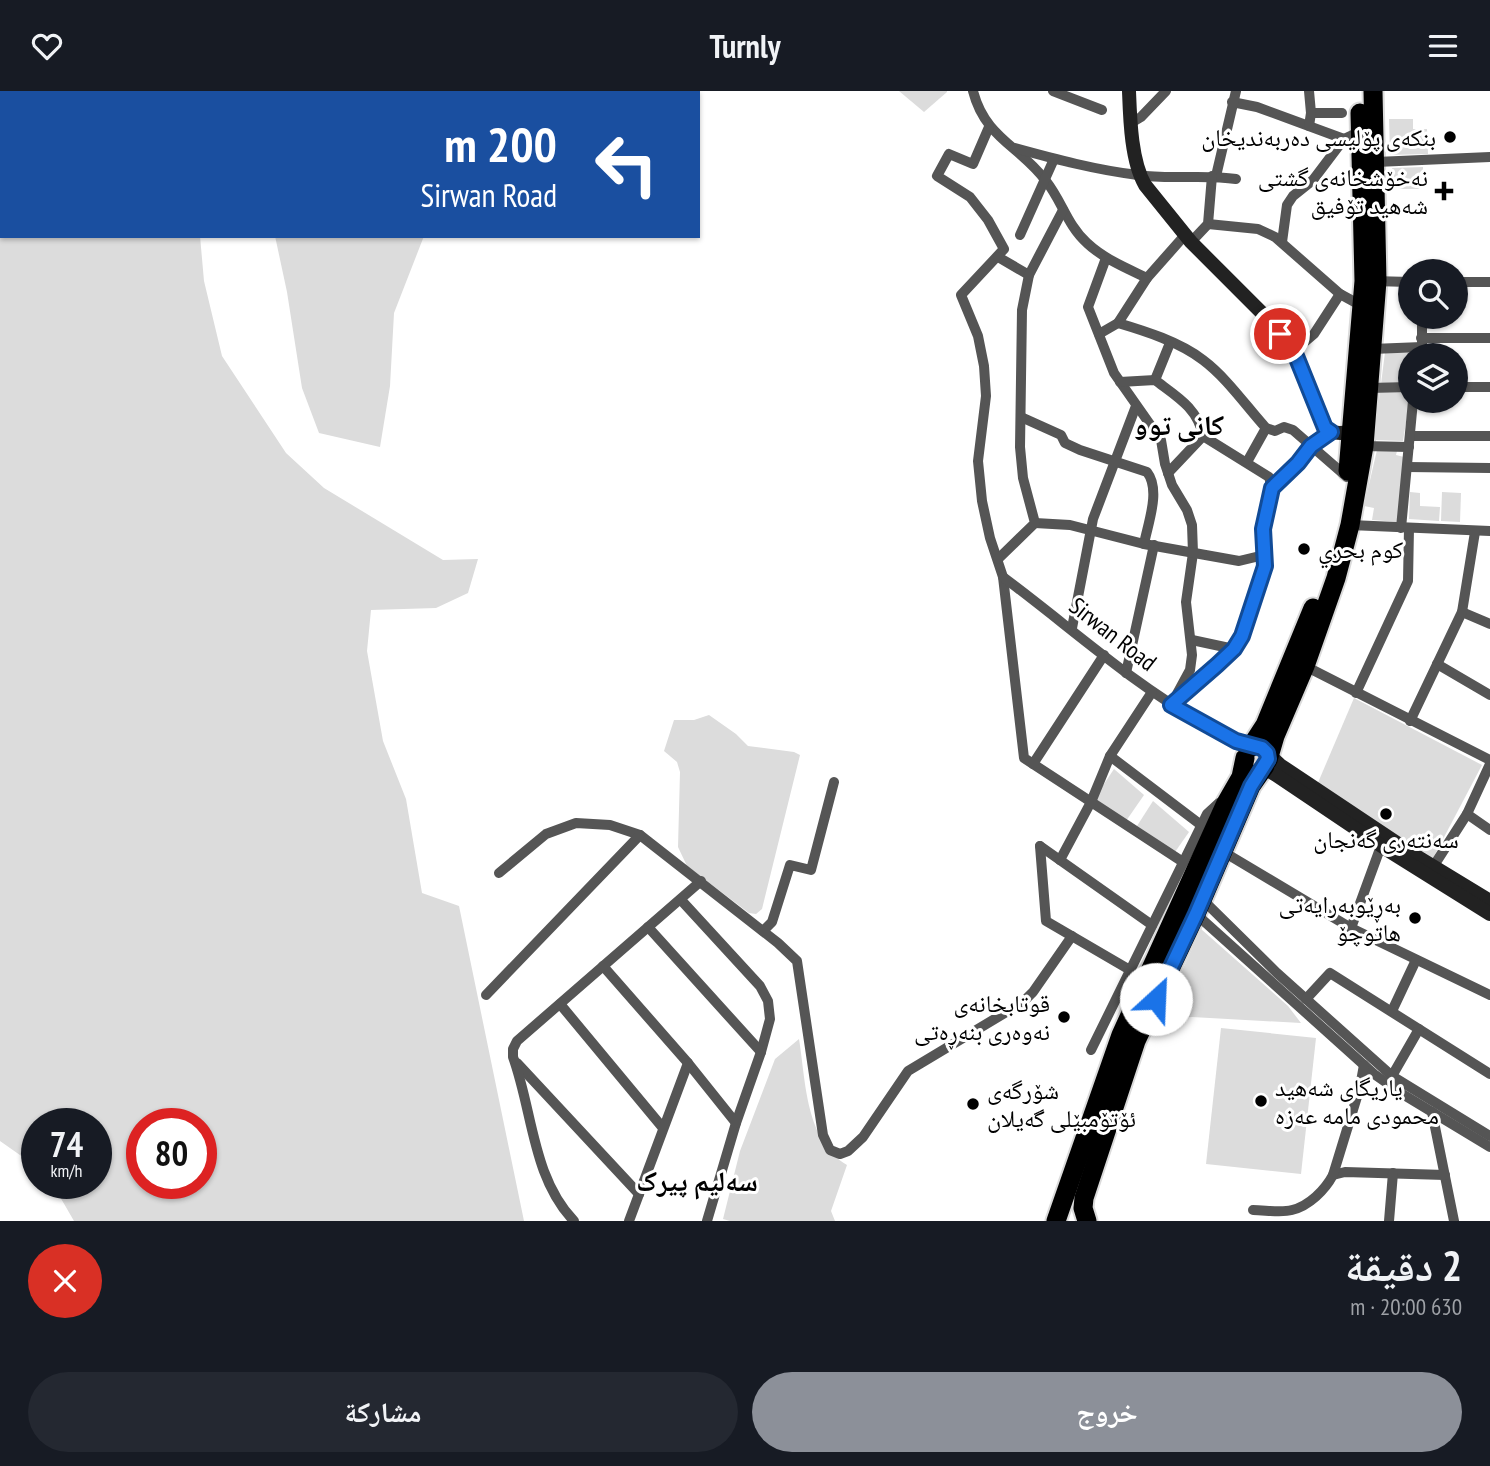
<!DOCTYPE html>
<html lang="ar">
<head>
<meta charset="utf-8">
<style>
  :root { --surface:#171b24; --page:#242831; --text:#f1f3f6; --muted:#9ea1a6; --accent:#8c9099 }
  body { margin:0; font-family:"PT Sans Narrow","Noto Naskh Arabic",sans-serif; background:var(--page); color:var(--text); direction:rtl; height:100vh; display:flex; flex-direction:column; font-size:26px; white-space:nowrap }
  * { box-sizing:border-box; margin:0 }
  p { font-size:23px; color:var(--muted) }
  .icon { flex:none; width:38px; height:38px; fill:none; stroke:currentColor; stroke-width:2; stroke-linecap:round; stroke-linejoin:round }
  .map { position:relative; height:1130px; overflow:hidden; direction:ltr }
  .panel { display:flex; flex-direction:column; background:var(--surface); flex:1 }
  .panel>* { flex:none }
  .banner { position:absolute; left:0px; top:0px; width:700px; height:147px; box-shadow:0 2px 5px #0004; direction:rtl; background:#1a4fa0; color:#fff; overflow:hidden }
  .fabs { position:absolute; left:1398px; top:168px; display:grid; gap:14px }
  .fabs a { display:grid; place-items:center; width:70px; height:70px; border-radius:50%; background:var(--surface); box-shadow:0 2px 5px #0004; font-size:35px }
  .speed { position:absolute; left:21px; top:1017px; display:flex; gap:14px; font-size:35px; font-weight:700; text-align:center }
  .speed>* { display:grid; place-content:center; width:91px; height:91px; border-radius:50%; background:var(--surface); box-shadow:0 2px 5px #0004; line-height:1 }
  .speed small { font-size:18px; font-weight:400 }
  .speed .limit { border:10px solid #d22; background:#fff; color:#111 }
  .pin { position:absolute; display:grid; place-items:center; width:60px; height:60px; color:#fff; margin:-30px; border:4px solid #fff; border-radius:50%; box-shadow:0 2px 7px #0007 }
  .me { position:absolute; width:77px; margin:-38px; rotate:25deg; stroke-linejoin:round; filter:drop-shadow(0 0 5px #0008) }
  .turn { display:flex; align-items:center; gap:24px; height:147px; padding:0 28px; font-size:32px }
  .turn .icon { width:91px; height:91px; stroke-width:2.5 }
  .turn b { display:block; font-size:49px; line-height:60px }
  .round { display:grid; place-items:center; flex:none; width:74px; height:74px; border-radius:37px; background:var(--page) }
  .summary { display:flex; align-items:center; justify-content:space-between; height:119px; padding:0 28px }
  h1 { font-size:42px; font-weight:800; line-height:52px }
  .cta { display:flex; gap:14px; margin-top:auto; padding:14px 28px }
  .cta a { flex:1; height:80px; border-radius:42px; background:var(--accent); color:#fff; font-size:28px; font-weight:800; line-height:80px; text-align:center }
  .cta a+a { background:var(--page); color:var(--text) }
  header { display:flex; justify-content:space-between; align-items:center; height:91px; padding:0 28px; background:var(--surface); font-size:32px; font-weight:800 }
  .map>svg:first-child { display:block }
</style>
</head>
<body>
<header><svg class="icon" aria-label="menu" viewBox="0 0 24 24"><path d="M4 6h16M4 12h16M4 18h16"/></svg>Turnly<svg class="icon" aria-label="heart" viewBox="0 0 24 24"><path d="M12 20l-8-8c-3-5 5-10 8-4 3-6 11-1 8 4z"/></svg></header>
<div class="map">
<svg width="1490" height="1130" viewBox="0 0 1490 1130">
  <rect width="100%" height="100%" fill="#fff"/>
  <g fill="#dcdcdc" fill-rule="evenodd">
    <path d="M 0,0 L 183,0 L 184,2 L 2,2 L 2,145 L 200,145 L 204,190 L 222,265 L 286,362 L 324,397 L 443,469 L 478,468 L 468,502 L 436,517 L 371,519 L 367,560 L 383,650 L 406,708 L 422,802 L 459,815 L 524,1130 L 74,1130 L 52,1092 L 96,1092 L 96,1032 L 37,1032 L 37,1076 L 0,1050 ZM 142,1032 L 201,1032 L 201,1092 L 142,1092 Z"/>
    <path d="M 899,0 L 947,0 L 947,1 L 924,21 Z"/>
    <path d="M 1389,28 L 1413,28 L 1413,38 L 1427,38 L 1428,63 L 1390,64 Z"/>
    <path d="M 1423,76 L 1423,98 L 1392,98 L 1392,77 Z"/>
    <path d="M 275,145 L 424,145 L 394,222 L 390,295 L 380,356 L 319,342 L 302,297 L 287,201 Z"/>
    <path d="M 1385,261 L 1417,262 L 1417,264 L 1410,264 L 1410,306 L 1403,350 L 1374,349 Z"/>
    <path d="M 1377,359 L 1397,360 L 1396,364 L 1404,366 L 1398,431 L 1372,429 L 1374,417 L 1364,415 Z"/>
    <path d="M 1410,401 L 1420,402 L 1420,415 L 1440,416 L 1439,430 L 1409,428 Z"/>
    <path d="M 1442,401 L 1461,402 L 1460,431 L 1441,430 Z"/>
    <path d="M 1354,607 L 1482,674 L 1432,769 L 1317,694 Z"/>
    <path d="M 709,624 L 736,643 L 748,655 L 794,661 L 800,664 L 762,818 L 756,823 L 749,822 L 687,775 L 678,756 L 680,681 L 677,671 L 664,660 L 674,629 L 694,629 Z"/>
    <path d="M 1114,678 L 1144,704 L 1126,730 L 1094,708 Z"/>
    <path d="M 1153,710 L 1189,741 L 1175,761 L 1137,735 Z"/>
    <path d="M 1201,838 L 1288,915 L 1301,932 L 1192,926 L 1180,927 L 1170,943 L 1155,939 Z"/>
    <path d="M 1221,937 L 1316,947 L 1301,1083 L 1206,1073 Z"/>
    <path d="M 799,948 C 806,991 805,1049 847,1074 L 831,1120 L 835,1130 L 730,1130 L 723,1128 L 740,1060 L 775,968 Z"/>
  </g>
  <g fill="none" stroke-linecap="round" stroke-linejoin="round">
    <defs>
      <g id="highway">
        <path d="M 1348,380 L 1364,190 L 1360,22"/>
        <path d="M 1250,657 L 1265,634 L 1313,517"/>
        <path d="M 1268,669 L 1275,645 L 1305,575 L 1336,487 L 1350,434 L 1364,355 L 1377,190 L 1373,0"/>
        <path d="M 1056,1130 L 1121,944 L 1226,712 L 1241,686 L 1245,667"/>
        <path d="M 1087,1130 L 1083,1117 L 1084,1107 L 1136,950 L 1196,823 L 1251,695 L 1265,675"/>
      </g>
    </defs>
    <use href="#highway" stroke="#dbdbdb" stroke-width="23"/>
    <g stroke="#555" stroke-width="10">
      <path d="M 973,0 C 985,47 1020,55 1046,90 C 1062,110 1067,134 1087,152 C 1104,168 1126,177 1147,187"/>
      <path d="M 1053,0 L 1102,19"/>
      <path d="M 1232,11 L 1257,16 L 1344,48"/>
      <path d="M 1311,22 L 1342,22"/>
      <path d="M 1131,32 L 1141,26 L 1166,0"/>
      <path d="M 1309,35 L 1311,22 L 1309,0"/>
      <path d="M 989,36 L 973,73 L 949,63 L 937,85 L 970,106 L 988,129 L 1004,158 L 961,204 L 978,245 L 984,275 L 986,305 L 978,370 L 982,410 L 990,447 L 1003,486 L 1024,667 L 1183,771"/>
      <path d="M 1015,57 C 1055,68 1096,79 1138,84 C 1170,89 1204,83 1236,88"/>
      <path d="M 1376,71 L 1490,66"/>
      <path d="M 1216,85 L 1236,0"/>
      <path d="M 1208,133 L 1258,138 L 1275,146 L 1340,203 L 1362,215"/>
      <path d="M 1020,144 L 1054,68"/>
      <path d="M 1191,151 L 1208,133 L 1212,85"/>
      <path d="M 1282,151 L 1287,114 L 1293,105 L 1313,89 L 1344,48 L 1361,40"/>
      <path d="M 998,166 L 1029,184"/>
      <path d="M 1106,167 L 1088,216 L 1114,282 L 1161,349 L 1165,373 L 1172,394 L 1187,419 L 1192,434 L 1193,462 L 1186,511 L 1192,564 L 1190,579 L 1171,614"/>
      <path d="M 1373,190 L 1410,191"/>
      <path d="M 1456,191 L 1490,191"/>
      <path d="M 1118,232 C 1145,240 1180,251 1203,269 C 1227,287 1246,315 1266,337 L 1275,340 L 1284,336 L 1293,339 L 1347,386"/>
      <path d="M 1099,243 L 1118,232 L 1147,187 L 1185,144"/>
      <path d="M 1421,247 L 1490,247"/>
      <path d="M 1372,258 L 1422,256"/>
      <path d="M 1294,260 L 1314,243 L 1340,203"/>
      <path d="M 1422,264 L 1422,226"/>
      <path d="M 1155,289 L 1170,252"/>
      <path d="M 1120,291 L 1155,289 C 1176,305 1198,317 1203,345 L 1269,386 L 1272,397"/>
      <path d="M 1456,296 L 1490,296"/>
      <path d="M 1369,297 L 1410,296"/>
      <path d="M 1021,326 L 1061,344 L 1065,352 L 1080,359 L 1147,381 C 1161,399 1148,432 1144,453"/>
      <path d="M 1410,345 L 1490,345"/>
      <path d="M 1364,355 L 1409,356"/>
      <path d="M 1247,371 L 1266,337"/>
      <path d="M 1407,376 L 1490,377"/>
      <path d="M 1168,382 L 1203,345"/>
      <path d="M 1035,432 L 1070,434 L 1144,453 L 1239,470 L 1264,464"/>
      <path d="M 1350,434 L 1490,440"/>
      <path d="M 1401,437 L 1413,310"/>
      <path d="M 998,468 L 1035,432 L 1023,387 L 1020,356 L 1022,219 L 1029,184 L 1063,119"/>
      <path d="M 1003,486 C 1069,535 1130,591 1201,631 C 1219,641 1235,652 1255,655"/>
      <path d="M 1462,521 L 1490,533"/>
      <path d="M 1072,537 L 1093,428 L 1136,315"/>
      <path d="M 1192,549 L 1234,558"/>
      <path d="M 1437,573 L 1490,604"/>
      <path d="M 1305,575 L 1490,669"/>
      <path d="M 1126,582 L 1154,454"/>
      <path d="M 1356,602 L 1408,490 L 1409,437"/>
      <path d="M 1176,610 L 1201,591 L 1234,558 L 1242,545 L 1264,475 L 1263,438 L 1272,397 L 1298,372 L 1311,355 L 1331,341"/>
      <path d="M 1410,630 L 1462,521 L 1475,441"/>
      <path d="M 1110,665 L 1201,734"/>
      <path d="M 1033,673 L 1104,564"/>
      <path d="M 1467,723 L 1490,739"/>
      <path d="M 1040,755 L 1046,830 L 1130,879"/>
      <path d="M 1040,755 L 1152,834"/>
      <path d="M 1222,760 L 1351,837 L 1490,904"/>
      <path d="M 1060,769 L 1091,711 L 1110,665 L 1152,601"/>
      <path d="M 1433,776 L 1467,723 L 1490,673"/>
      <path d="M 499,782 L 546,743 L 576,732 L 610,734 L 640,744 L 778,852 L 797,870 L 823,1044 L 830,1059 L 840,1063 L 848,1060 L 863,1046 L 908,980 L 1023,911 L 1033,901 L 1072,845"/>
      <path d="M 1202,808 L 1277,882 L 1392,985 L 1490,1045"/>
      <path d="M 681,809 L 760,895 L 768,910 L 770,928 L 761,961 L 736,1032 L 707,1130"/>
      <path d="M 1196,823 L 1374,983 L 1404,1004 L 1490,1056"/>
      <path d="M 648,836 L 761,961"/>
      <path d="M 1351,837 L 1381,755"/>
      <path d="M 763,840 L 772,831 L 790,774 L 811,779 L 834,691"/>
      <path d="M 603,875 L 688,972 L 736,1032"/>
      <path d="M 486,904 L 640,744"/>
      <path d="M 1306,908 L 1330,882 L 1490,983"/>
      <path d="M 560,913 L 663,1037"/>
      <path d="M 1392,920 L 1416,869"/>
      <path d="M 1091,959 L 1207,723 L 1219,712 L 1226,712"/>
      <path d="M 517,972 L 639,1103"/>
      <path d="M 1392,985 L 1419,938"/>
      <path d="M 1432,1021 L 1454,1130"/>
      <path d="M 1333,1084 L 1345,1081 L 1445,1084"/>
      <path d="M 1253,1119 C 1265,1119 1281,1122 1292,1119 C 1309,1115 1325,1099 1333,1084 L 1360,996 L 1364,974"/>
      <path d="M 574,1130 C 532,1086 533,1021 513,966 L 513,958 L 517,950 L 701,790"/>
      <path d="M 629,1130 L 688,972"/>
      <path d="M 1389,1130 L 1393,1082"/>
    </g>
    <g stroke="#222" stroke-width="14">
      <path d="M 1129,0 C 1130,27 1131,70 1145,94 L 1191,151 L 1265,225 L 1294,260 L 1326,336 C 1334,344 1341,342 1352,341"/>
      <path d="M 1267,662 L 1280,674 L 1421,768 L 1490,810"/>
      <path d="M 1259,678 L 1266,678 L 1276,684 L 1386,758 L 1490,823"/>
    </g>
    <use href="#highway" stroke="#000" stroke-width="19"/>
  </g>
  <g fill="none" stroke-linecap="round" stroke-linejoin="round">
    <defs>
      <path id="route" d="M 1156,908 L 1196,823 L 1251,695 L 1268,668 L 1267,662 L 1262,657 L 1236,650 L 1171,614 L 1217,574 L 1234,558 L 1242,545 L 1265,475 L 1263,438 L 1272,397 L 1298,372 L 1311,355 L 1331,341 L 1325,337 L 1294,260 L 1280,243"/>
    </defs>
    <use href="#route" stroke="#114b97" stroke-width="18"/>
    <use href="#route" stroke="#1a73e8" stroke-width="12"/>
  </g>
  <g fill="#000" stroke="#fff" stroke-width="2.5">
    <circle cx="1450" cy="46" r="7"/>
    <path d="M1440.5 89.5h7v7h7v7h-7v7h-7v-7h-7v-7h7z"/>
    <circle cx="1304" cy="458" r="7"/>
    <circle cx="1386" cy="723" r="7"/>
    <circle cx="1415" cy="827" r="7"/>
    <circle cx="1064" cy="926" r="7"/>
    <circle cx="1261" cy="1010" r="7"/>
    <circle cx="973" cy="1013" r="7"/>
  </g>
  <g text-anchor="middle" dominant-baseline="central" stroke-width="6" stroke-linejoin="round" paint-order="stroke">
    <g font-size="24" fill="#000" stroke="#fff" text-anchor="end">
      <text x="1436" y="46">بنکەی پۆلیسی دەربەندیخان</text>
      <text x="1428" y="86">نەخۆشخانەی گشتی<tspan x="1428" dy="28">شەهید تۆفیق</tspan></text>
      <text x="1318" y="458" text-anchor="start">کوم بحري</text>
      <text x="1386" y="748" text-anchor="middle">سەنتەری گەنجان</text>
      <text x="1401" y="813">بەڕێوبەرایەتی<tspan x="1401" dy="28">هاتوچۆ</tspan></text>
      <text x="1050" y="912">قوتابخانەی<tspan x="1050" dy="28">نەوەری بنەڕەتی</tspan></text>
      <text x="1275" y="996" text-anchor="start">یاریگاى شه‌هید<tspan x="1275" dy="28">محمودى مامه‌ عه‌زه</tspan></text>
      <text x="987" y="999" text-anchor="start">شۆرگه‌ى<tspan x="987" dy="28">ئۆتۆمبێلى گه‌یلان</tspan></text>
    </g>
    <g font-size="24" fill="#000" stroke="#fff">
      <text transform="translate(1113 543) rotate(38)">Sirwan Road</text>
    </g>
    <g font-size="28" font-weight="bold" fill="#000" stroke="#fff">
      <text x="1179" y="333">کانی توو</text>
      <text x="697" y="1089">سەلیم پیرک</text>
    </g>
  </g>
</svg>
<div class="fabs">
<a><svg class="icon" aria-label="search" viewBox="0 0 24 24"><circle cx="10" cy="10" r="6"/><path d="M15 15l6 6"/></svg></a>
<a><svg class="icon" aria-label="layers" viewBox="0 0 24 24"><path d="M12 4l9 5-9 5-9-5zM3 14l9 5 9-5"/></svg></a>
</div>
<div class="speed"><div>74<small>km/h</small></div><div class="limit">80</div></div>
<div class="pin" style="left:1280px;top:243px;background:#d93025"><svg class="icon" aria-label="arrive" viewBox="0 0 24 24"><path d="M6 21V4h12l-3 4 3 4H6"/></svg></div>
<svg class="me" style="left:1156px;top:908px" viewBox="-20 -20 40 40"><circle r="19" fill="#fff"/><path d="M0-13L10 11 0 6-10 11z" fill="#1a73e8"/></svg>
<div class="banner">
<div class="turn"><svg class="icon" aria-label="left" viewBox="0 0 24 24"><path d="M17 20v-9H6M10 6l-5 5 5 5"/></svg><div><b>200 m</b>Sirwan Road</div></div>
</div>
</div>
<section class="panel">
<div class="summary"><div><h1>2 دقيقة</h1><p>630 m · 20:00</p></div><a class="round" style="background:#d93025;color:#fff"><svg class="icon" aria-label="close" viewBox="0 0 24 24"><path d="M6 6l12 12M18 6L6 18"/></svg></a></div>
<div class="cta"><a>خروج</a><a>مشاركة</a></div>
</section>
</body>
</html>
